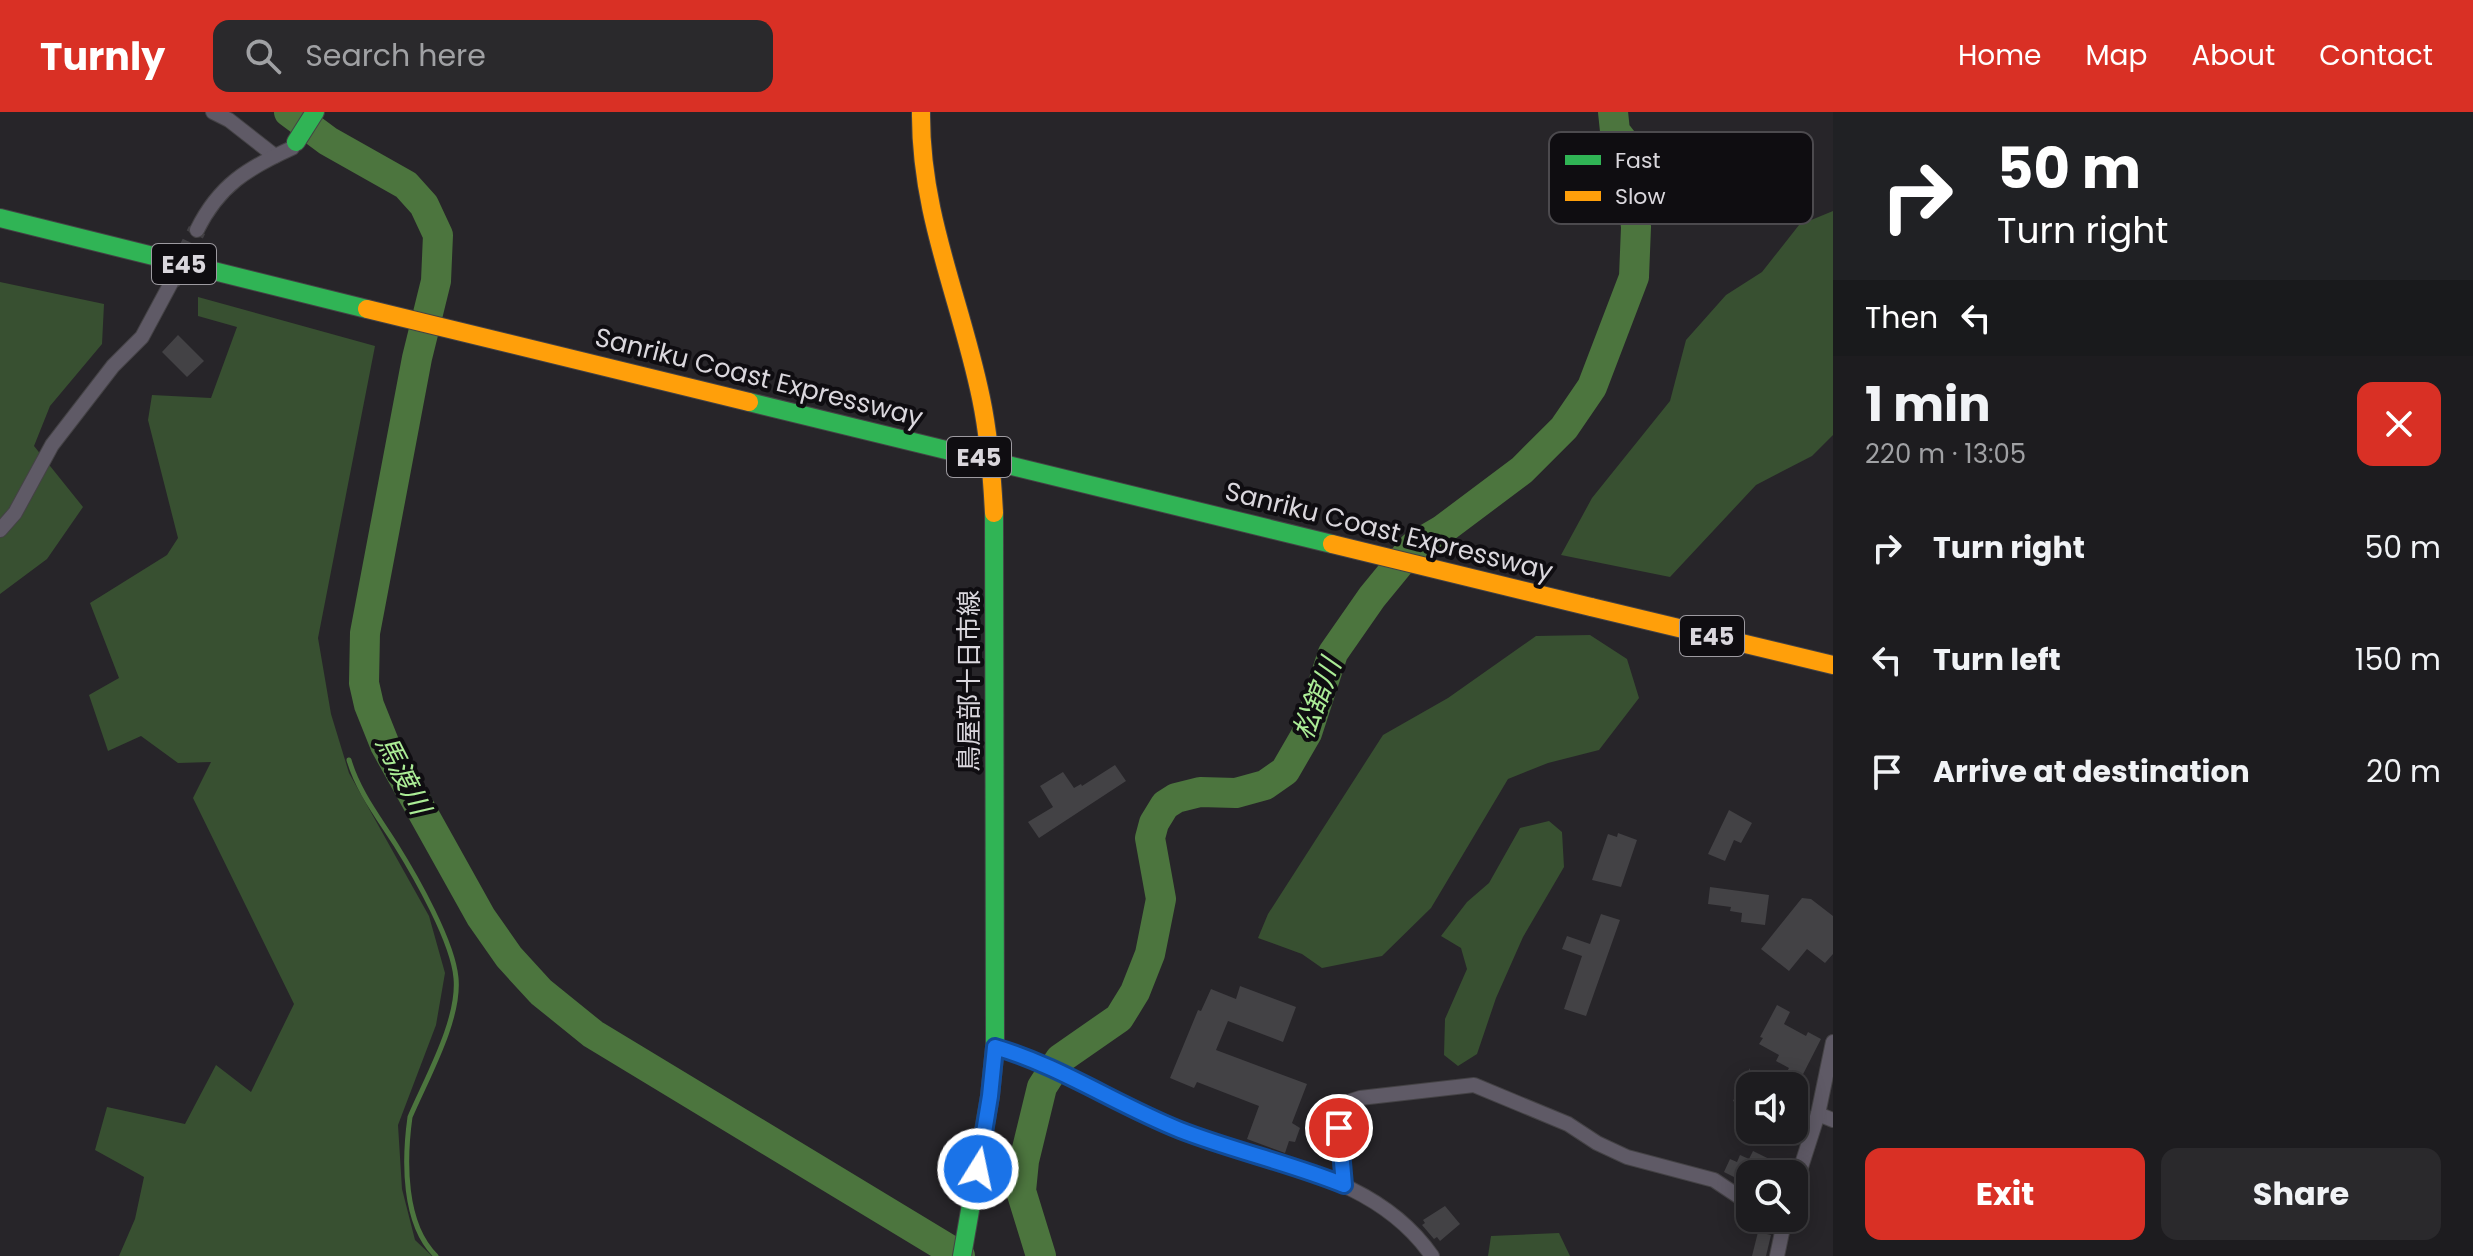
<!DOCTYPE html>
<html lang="en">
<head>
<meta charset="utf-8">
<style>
  :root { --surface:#1d1c1f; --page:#2a292c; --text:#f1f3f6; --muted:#a0a1a4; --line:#3b3a3d; --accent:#d93025 }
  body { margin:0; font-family:Poppins,"Noto Sans JP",sans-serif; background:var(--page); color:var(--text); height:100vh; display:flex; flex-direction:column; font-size:30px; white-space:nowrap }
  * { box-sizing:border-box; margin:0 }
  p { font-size:26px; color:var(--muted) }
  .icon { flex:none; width:44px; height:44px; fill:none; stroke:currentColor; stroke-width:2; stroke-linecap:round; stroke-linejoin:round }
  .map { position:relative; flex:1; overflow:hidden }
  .side { display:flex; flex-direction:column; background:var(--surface); width:640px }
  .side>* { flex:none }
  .top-card { background:#202124; color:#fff; overflow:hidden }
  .fabs { position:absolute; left:1736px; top:960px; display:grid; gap:16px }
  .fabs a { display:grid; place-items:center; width:72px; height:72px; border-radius:16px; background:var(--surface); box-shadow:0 4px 20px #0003,0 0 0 2px var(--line); font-size:40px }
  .pin { position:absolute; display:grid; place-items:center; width:68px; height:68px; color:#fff; margin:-34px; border:4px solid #fff; border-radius:50%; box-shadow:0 2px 8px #0007 }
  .me { position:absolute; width:88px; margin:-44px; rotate:10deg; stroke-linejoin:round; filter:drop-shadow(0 0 6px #0008) }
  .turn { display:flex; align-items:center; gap:28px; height:168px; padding:0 32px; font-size:36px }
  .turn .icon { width:104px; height:104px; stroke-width:2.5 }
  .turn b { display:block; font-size:56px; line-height:68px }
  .then { display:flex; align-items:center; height:76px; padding:0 32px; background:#0003; gap:16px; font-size:30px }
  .round { display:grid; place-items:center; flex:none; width:84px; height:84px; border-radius:16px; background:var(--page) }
  .overview { display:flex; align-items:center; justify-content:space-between; height:136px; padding:0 32px }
  h1 { font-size:48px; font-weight:700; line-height:60px }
  .cta { display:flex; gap:16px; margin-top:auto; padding:16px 32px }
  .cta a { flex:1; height:92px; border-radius:16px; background:var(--accent); color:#fff; font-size:32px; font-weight:700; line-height:92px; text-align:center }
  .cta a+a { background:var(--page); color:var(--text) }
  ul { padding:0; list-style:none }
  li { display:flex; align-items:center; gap:24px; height:112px; padding:0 32px }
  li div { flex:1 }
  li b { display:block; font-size:30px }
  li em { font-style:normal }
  header { display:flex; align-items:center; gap:48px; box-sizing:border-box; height:112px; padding:0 40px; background:var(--accent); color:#fff }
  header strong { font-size:38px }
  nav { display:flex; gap:44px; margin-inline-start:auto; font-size:28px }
  .search { width:560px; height:72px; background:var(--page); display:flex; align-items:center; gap:20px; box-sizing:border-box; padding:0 28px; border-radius:16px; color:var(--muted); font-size:30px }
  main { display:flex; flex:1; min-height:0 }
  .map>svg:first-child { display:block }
</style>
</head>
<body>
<header>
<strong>Turnly</strong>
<div class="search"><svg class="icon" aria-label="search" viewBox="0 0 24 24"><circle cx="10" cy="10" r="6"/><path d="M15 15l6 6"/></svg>Search here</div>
<nav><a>Home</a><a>Map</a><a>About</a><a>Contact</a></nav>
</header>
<main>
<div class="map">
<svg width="1833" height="1144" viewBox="0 0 1833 1144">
  <rect width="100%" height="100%" fill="#272529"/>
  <g fill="#385031">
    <path d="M 1833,99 L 1833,323 L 1812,344 L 1756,373 L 1670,465 L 1561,443 L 1592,386 L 1670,289 L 1686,228 L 1726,183 L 1762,160 L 1799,113 Z"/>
    <path d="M 0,170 L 104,192 L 102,232 L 50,294 L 34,334 L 83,395 L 47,447 L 0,482 Z"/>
    <path d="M 198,185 L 375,234 L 318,526 L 331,602 L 349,661 L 429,804 L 445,861 L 436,913 L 398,1013 L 402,1077 L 415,1128 L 432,1144 L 119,1144 L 135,1107 L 144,1065 L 95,1038 L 107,995 L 185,1012 L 216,953 L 251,980 L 294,892 L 193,686 L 211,650 L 178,651 L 141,624 L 108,639 L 89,583 L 119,566 L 90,491 L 167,443 L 178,426 L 148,308 L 152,283 L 211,286 L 237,215 L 198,204 Z"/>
    <path d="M 1590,523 L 1627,547 L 1639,586 L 1599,638 L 1548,651 L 1508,667 L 1431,796 L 1382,844 L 1322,856 L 1302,842 L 1258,826 L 1268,802 L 1383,623 L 1448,586 L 1536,524 Z"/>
    <path d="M 1549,709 L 1562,720 L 1564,755 L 1523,825 L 1496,886 L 1477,942 L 1458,954 L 1444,943 L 1445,907 L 1467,857 L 1461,836 L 1441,824 L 1467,790 L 1489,771 L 1520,716 Z"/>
    <path d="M 1559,1121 L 1570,1144 L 1488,1144 L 1491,1124 Z"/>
  </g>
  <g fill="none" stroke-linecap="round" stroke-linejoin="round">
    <path stroke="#4c753e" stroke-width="5" d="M 349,648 C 358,679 379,706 396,733 C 416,765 453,830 456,866 C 460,908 426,967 410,1005 C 404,1048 403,1112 436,1144"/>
    <g stroke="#4c753e" stroke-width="30">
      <path d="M 289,0 L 328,29 L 406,73 L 424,93 L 438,123 L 436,169 L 417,246 L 365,521 L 364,571 L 369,593 L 385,633 L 481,805 L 509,845 L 541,880 L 593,922 L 960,1144"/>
      <path d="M 1041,1144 L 1021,1079 L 1024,1049 L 1042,975 L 1060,947 L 1119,906 L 1135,880 L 1150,842 L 1161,787 L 1150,726 L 1154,711 L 1165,693 L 1176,686 L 1200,680 L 1236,681 L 1265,673 L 1285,659 L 1307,621 L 1333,541 L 1372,485 L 1413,435 L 1442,418 L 1522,358 L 1564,316 L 1592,275 L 1634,165 L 1636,115 L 1626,33 L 1615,19 L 1613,0"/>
    </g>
  </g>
  <g fill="#434245">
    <path d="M 178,223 L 204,249 L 187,265 L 162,240 Z"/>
    <path d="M 1115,653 L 1126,669 L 1039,726 L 1028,710 L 1053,695 L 1040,674 L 1063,660 L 1074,676 L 1081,672 L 1082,674 Z"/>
    <path d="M 1729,698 L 1752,711 L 1741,731 L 1734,728 L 1725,749 L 1708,742 Z"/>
    <path d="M 1618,721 L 1637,728 L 1621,775 L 1592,768 L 1608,722 L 1617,725 Z"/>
    <path d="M 1710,775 L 1769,783 L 1765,813 L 1741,810 L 1742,801 L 1730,799 L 1731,795 L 1708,792 Z"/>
    <path d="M 1802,786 L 1811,787 L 1833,804 L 1833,842 L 1825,851 L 1807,837 L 1789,859 L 1761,837 Z"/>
    <path d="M 1601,802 L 1620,808 L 1586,904 L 1564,897 L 1582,844 L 1562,837 L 1567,824 L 1590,832 Z"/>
    <path d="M 1240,874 L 1296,895 L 1283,930 L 1228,909 L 1216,938 L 1307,972 L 1292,1011 L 1300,1016 L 1295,1030 L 1289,1029 L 1285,1041 L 1247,1027 L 1259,994 L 1197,970 L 1194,976 L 1170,966 L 1198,898 L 1201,899 L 1211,877 L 1236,887 Z"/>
    <path d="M 1777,893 L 1790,900 L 1784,912 L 1806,924 L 1808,920 L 1821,927 L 1797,974 L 1779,974 L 1789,956 L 1776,949 L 1779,943 L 1759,932 L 1763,926 L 1760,925 Z"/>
    <path d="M 1750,956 L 1750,998 L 1733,989 Z"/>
    <path d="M 1753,1039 L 1790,1057 L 1788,1062 L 1750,1062 L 1750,1073 L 1724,1060 L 1730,1047 L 1737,1050 L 1740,1043 L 1749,1047 Z"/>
    <path d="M 1445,1094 L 1460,1112 L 1440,1129 L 1437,1125 L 1434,1127 L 1422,1113 L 1425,1111 L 1423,1108 Z"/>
    <path d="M 1758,1120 L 1771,1123 L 1766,1144 L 1752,1144 Z"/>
  </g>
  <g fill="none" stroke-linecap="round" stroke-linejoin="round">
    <path stroke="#424044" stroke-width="18" stroke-dasharray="18 9" stroke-linecap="butt" d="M 171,171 L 197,118"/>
    <defs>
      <g id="street">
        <path d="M 213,0 L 229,8 L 275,44"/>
        <path d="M 197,118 C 219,73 248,56 292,36 L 296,30"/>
        <path d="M 0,418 L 15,401 L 52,333 L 113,254 L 142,225 L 171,171"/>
        <path d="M 995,935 C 1060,954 1117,993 1179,1018 C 1266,1052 1374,1060 1432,1144"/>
        <path d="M 1818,1002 L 1833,1008"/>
        <path d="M 1344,1073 L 1338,993 L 1360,986 L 1474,973 L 1568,1012 L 1597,1031 L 1627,1045 L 1714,1068 L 1750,1092"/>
        <path d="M 1794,1077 L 1818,1002 L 1833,930"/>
        <path d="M 1777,1144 L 1785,1106"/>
      </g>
      <g id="fast">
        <path d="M 296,30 L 315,0"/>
        <path d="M 0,106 L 367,197"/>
        <path d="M 962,1144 L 990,984 L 995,935 L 994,401"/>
      </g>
      <g id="slow">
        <path d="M 921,0 C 920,103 961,188 981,286 C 989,324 992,362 994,401"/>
        <path d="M 1591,495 L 1833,553"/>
      </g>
    </defs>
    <use href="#street" stroke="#444245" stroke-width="16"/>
    <use href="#fast" stroke="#444245" stroke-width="20"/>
    <use href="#slow" stroke="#444245" stroke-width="20"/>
    <use href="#street" stroke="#5f5a66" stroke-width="14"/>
    <use href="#fast" stroke="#30b455" stroke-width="18"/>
    <use href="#slow" stroke="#ff9f0a" stroke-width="18"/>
    <defs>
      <path id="fast-bridge" d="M 749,290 L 1332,432"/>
      <g id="slow-bridge">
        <path d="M 367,197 L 749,290"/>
        <path d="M 1332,432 L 1591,495"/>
      </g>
    </defs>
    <use href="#fast-bridge" stroke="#444245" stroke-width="20" stroke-linecap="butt"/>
    <use href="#slow-bridge" stroke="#444245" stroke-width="20" stroke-linecap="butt"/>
    <use href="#fast-bridge" stroke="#30b455" stroke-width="18"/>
    <use href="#slow-bridge" stroke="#ff9f0a" stroke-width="18"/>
  </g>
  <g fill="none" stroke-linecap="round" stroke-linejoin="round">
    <defs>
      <path id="route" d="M 978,1057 L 990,984 L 995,935 C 1060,954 1117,993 1180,1018 C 1234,1039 1290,1051 1344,1073 L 1339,1016"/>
    </defs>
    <use href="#route" stroke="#114b97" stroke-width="20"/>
    <use href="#route" stroke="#1a73e8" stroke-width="14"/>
  </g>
  <g text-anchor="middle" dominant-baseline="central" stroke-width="8" stroke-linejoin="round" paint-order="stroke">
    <g fill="#0f0d11" stroke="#9d9aa0" stroke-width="2">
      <rect x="152" y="132" width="64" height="40" rx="6"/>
      <rect x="947" y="325" width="64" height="40" rx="6"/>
      <rect x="1680" y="504" width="64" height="40" rx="6"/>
    </g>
    <g font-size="24" font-weight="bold" fill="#dad7dd">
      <text x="184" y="152">E45</text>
      <text x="979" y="345">E45</text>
      <text x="1712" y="524">E45</text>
    </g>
    <g font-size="26" fill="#dad7dd" stroke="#0f0d11">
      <text transform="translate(759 265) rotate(14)">Sanriku Coast Expressway</text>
      <text transform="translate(1389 419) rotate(14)">Sanriku Coast Expressway</text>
      <text transform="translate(969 569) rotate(-90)">鳥屋部十日市線</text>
    </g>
    <g font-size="28" font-style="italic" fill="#abec96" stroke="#0f0d11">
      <text transform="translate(1317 587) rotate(-69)">松舘川</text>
      <text transform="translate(403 663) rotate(63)">馬渡川</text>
    </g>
  </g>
  <rect x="1549" y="20" width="264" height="92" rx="12" fill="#0f0d11" stroke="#4c4a4e" stroke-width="2"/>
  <rect x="1565" y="43" width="36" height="10" fill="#30b455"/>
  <rect x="1565" y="79" width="36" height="10" fill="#ff9f0a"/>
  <g font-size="22" fill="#dad7dd">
    <text x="1615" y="56">Fast</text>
    <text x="1615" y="92">Slow</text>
  </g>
</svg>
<div class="fabs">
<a><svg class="icon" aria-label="sound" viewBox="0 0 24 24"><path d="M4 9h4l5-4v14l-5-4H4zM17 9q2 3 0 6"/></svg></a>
<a><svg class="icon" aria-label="search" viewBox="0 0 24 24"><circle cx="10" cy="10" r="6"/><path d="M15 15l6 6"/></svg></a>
</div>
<div class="pin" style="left:1339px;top:1016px;background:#d93025"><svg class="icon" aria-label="arrive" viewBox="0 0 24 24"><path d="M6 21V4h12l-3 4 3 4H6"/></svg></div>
<svg class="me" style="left:978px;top:1057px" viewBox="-20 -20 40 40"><circle r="17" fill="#1a73e8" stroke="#fff" stroke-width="3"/><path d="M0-11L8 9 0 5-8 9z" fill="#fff"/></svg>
</div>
<section class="side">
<div class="top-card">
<div class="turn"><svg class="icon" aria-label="right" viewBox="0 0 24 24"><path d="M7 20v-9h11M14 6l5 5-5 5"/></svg><div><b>50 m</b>Turn right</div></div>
<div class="then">Then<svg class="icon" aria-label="left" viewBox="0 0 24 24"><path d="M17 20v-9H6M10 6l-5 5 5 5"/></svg></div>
</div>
<div class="overview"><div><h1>1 min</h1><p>220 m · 13:05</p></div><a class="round" style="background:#d93025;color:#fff"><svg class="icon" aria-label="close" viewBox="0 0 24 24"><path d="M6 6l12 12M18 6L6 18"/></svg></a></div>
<ul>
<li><svg class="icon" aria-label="right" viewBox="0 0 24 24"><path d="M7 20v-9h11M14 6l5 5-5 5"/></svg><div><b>Turn right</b></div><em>50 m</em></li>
<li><svg class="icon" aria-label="left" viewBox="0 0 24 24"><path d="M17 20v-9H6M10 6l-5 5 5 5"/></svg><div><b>Turn left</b></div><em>150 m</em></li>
<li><svg class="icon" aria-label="arrive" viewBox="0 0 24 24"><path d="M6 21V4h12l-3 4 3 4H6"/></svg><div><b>Arrive at destination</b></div><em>20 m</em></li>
</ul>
<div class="cta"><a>Exit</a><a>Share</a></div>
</section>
</main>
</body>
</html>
